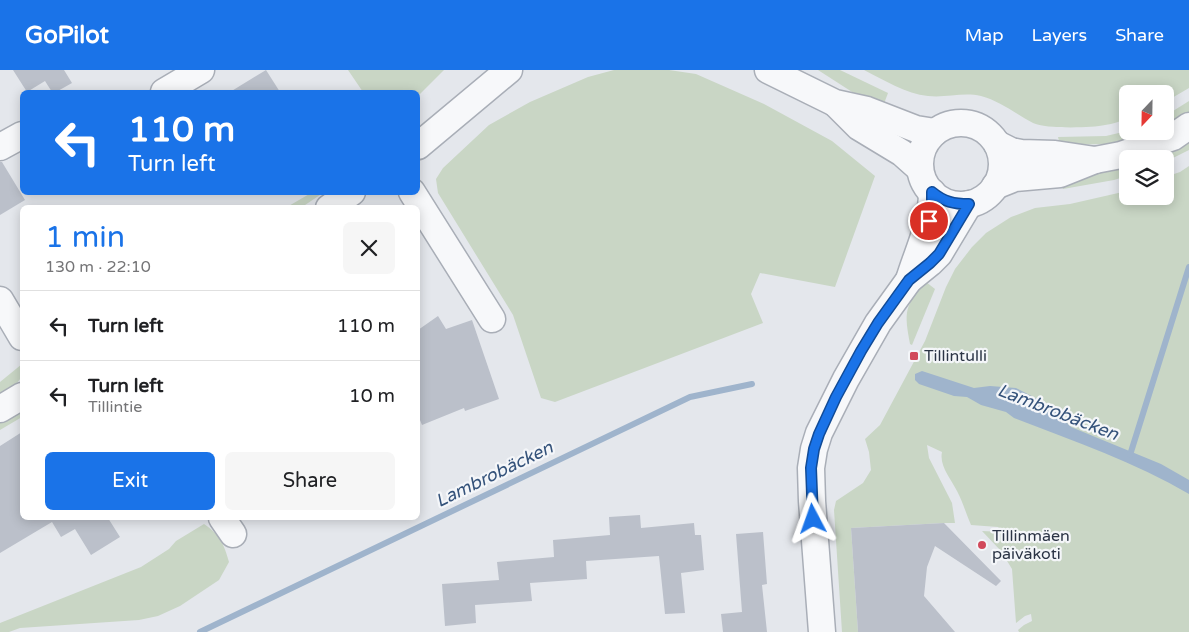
<!DOCTYPE html>
<html lang="en">
<head>
<meta charset="utf-8">
<style>
  :root { --surface:#fff; --page:#f6f6f6; --text:#202124; --muted:#757577; --line:#e0e0e0; --accent:#1a73e8 }
  body { margin:0; font-family:"Varela Round",sans-serif; background:var(--page); color:var(--text); height:100vh; display:flex; flex-direction:column; font-size:19px; white-space:nowrap }
  * { box-sizing:border-box; margin:0 }
  p { font-size:16px; color:var(--muted) }
  .icon { flex:none; width:28px; height:28px; fill:none; stroke:currentColor; stroke-width:2; stroke-linecap:round; stroke-linejoin:round }
  .map { position:relative; flex:1; overflow:hidden }
  .drawer { position:absolute; left:20px; top:135px; width:400px; height:315px; display:flex; flex-direction:column; background:var(--surface); border-radius:8px; box-shadow:0 2px 12px #0003 }
  .drawer>* { flex:none }
  .top-card { position:absolute; left:20px; top:20px; width:400px; height:105px; border-radius:8px; box-shadow:0 2px 12px #0003; background:#1a73e8; color:#fff; overflow:hidden }
  .needle { width:32px; rotate:202deg }
  .controls { position:absolute; left:1119px; top:15px; display:grid; gap:10px }
  .controls a { display:grid; place-items:center; width:55px; height:55px; border-radius:8px; background:var(--surface); box-shadow:0 2px 12px #0003; font-size:25px }
  .pin { position:absolute; display:grid; place-items:center; width:42px; height:42px; color:#fff; margin:-21px; border:2px solid #fff; border-radius:50%; box-shadow:0 1px 5px #0007 }
  .me { position:absolute; width:55px; margin:-28px; rotate:356deg; stroke-linejoin:round; filter:drop-shadow(0 0 4px #0008) }
  .turn { display:flex; align-items:center; gap:18px; height:105px; padding:0 25px; font-size:22px }
  .turn .icon { width:65px; height:65px; stroke-width:2.5 }
  .turn b { display:block; font-size:35px; line-height:42px }
  .round { display:grid; place-items:center; flex:none; width:52px; height:52px; border-radius:8px; background:var(--page) }
  .head { display:flex; align-items:center; justify-content:space-between; height:85px; padding:0 25px }
  h1 { font-size:30px; font-weight:600; line-height:38px; color:var(--accent) }
  .button { display:flex; gap:10px; margin-top:auto; padding:10px 25px }
  .button a { flex:1; height:58px; border-radius:8px; background:var(--accent); color:#fff; font-size:20px; font-weight:600; line-height:58px; text-align:center }
  .button a+a { background:var(--page); color:var(--text) }
  ul { padding:0; list-style:none }
  li { display:flex; align-items:center; gap:15px; height:70px; padding:0 25px; border-top:1px solid var(--line) }
  li div { flex:1 }
  li b { display:block; font-size:19px }
  li em { font-style:normal }
  header { display:flex; align-items:center; gap:30px; box-sizing:border-box; height:70px; padding:0 25px; background:var(--accent); color:#fff }
  header strong { font-size:24px }
  nav { display:flex; gap:28px; margin-inline-start:auto; font-size:18px }
  .map>svg:first-child { display:block }
</style>
</head>
<body>
<header>
<strong>GoPilot</strong>
<nav><a>Map</a><a>Layers</a><a>Share</a></nav>
</header>
<div class="map">
<svg width="1189" height="562" viewBox="0 0 1189 562">
  <rect width="100%" height="100%" fill="#e4e7ec"/>
  <g fill="#c9d6c5">
    <path d="M 348,0 L 444,0 L 418,26 L 418,22 L 363,22 Z"/>
    <path d="M 614,0 L 669,0 L 696,4 L 764,34 L 832,71 L 875,106 L 835,217 L 760,203 L 751,224 L 763,253 L 555,332 L 541,328 L 513,245 L 438,123 L 436,109 L 443,98 L 489,55 L 530,32 L 588,7 Z"/>
    <path d="M 818,0 L 840,0 L 888,23 L 882,39 L 863,29 Z"/>
    <path d="M 864,0 L 1189,0 L 1189,18 L 1165,32 L 1165,24 L 1128,24 L 1127,49 C 1120,51 1113,54 1105,55 C 1091,58 1045,59 1033,53 C 1016,44 1000,31 981,26 C 963,22 946,28 928,26 C 906,24 884,10 864,0 Z"/>
    <path d="M 1189,31 L 1189,42 L 1165,56 L 1165,46 Z"/>
    <path d="M 1127,61 L 1154,61 L 1124,72 L 1105,74 L 1060,75 L 1058,67 L 1106,66 Z"/>
    <path d="M 1189,69 L 1189,80 L 1165,92 L 1165,89 L 1149,89 Z"/>
    <path d="M 1127,96 L 1127,106 L 1114,110 L 1063,119 L 1061,111 L 1086,107 Z"/>
    <path d="M 1189,96 L 1189,562 L 1019,562 L 1018,560 L 1024,555 L 1032,551 L 1031,544 L 1025,546 L 1016,553 L 1012,499 L 1001,481 L 982,461 L 1002,462 L 998,457 L 971,455 C 966,444 963,432 957,421 C 951,409 939,396 942,382 L 927,375 L 929,388 L 952,433 L 955,453 L 944,453 L 851,458 L 858,562 L 842,562 L 834,440 L 836,431 L 863,413 L 871,400 L 869,382 L 865,369 L 880,355 L 925,271 L 946,217 L 955,199 L 972,177 L 986,163 L 1011,147 L 1035,138 L 1070,134 L 1127,121 L 1128,126 L 1165,126 L 1165,107 L 1180,102 Z"/>
    <path d="M 311,123 L 323,123 L 302,137 L 287,137 Z"/>
    <path d="M 926,212 L 935,219 L 912,275 L 910,274 C 904,242 904,236 926,212 Z"/>
    <path d="M 22,294 C 26,311 14,315 0,324 L 0,312 Z"/>
    <path d="M 22,338 L 22,347 L 0,360 L 0,351 Z"/>
    <path d="M 204,454 C 220,465 224,474 229,492 L 219,510 L 180,536 L 158,546 L 139,550 L 20,558 L 9,562 L 0,562 L 0,553 L 141,497 L 169,479 L 176,471 Z"/>
  </g>
  <path fill="#9fb4cc" d="M 922,301 L 974,318 L 990,316 L 1016,318 L 1049,335 L 1071,357 L 1161,394 L 1189,410 L 1189,424 C 1134,392 1074,371 1014,348 L 1006,342 L 981,335 L 967,327 L 954,326 L 919,314 L 915,310 L 915,304 Z"/>
  <g fill="none" stroke-linecap="round" stroke-linejoin="round">
    <g stroke="#9fb4cc" stroke-width="6">
      <path d="M 1130,385 L 1189,197"/>
      <path d="M 200,562 L 690,327 L 752,314"/>
    </g>
  </g>
  <g fill="#bbc0ca">
    <path d="M 13,0 L 64,0 L 72,13 L 56,22 L 52,22 L 45,11 L 27,22 Z"/>
    <path d="M 266,0 L 280,22 L 230,22 Z"/>
    <path d="M 0,92 L 2,92 L 25,130 L 0,145 Z"/>
    <path d="M 438,246 L 446,259 L 472,250 L 499,329 L 465,341 L 464,338 L 422,355 L 418,345 L 418,260 Z"/>
    <path d="M 22,362 L 22,448 L 108,448 L 120,467 L 91,485 L 75,459 L 61,467 L 52,452 L 0,483 L 0,376 Z"/>
    <path d="M 640,445 L 641,458 L 694,453 L 695,465 L 701,465 L 704,500 L 681,503 L 685,543 L 665,544 L 659,486 L 586,491 L 587,509 L 530,513 L 532,531 L 475,535 L 476,553 L 445,556 L 442,514 L 499,510 L 497,492 L 554,487 L 553,470 L 610,465 L 609,447 Z"/>
    <path d="M 944,453 L 1001,511 L 996,516 L 935,476 L 927,497 L 924,526 L 955,562 L 858,562 L 851,458 Z"/>
    <path d="M 763,462 L 767,514 L 762,515 L 767,562 L 723,562 L 721,544 L 742,542 L 736,464 Z"/>
  </g>
  <g fill="none" stroke-linecap="round" stroke-linejoin="round">
    <defs>
      <g id="minor">
        <path d="M 768,0 L 835,33 L 867,40 L 916,59 L 935,62"/>
        <path d="M 164,22 L 201,0"/>
        <path d="M 836,34 L 859,57 L 902,83 L 920,99"/>
        <circle cx="961" cy="94" r="41"/>
        <path d="M 997,74 L 1011,81 L 1021,83 L 1055,84 L 1095,90"/>
        <path d="M 418,76 L 509,0"/>
        <path d="M 0,77 L 22,65"/>
        <path d="M 995,116 L 1015,108 L 1060,104 L 1095,90 L 1121,85 L 1173,67 L 1189,56"/>
        <path d="M 412,122 L 492,249"/>
        <path d="M 329,138 L 352,122"/>
        <path d="M 909,210 C 918,180 932,154 932,122"/>
        <path d="M 0,230 L 22,267"/>
        <path d="M 0,339 L 22,326"/>
        <path d="M 222,448 L 233,464"/>
        <path d="M 822,562 L 812,431 L 811,398 L 814,379 L 819,363 L 846,309 L 878,253 L 909,210 L 930,193 L 939,184 L 969,134"/>
      </g>
    </defs>
    <use href="#minor" stroke="#a9aeb7" stroke-width="29"/>
    <use href="#minor" stroke="#f7f8fa" stroke-width="26"/>
  </g>
  <g fill="none" stroke-linecap="round" stroke-linejoin="round">
    <defs>
      <path id="route" d="M 813,449 L 811,398 L 814,379 L 819,364 L 836,327 L 861,281 L 878,253 L 909,210 L 930,193 L 939,184 L 969,134 C 954,134 944,132 932,122 L 932,139 L 929,151"/>
    </defs>
    <use href="#route" stroke="#114b97" stroke-width="12"/>
    <use href="#route" stroke="#1a73e8" stroke-width="9"/>
  </g>
  <g fill="#d1495b" stroke="#f4f6f9" stroke-width="2">
    <rect x="909" y="281" width="10" height="10" rx="2.5"/>
    <circle cx="982" cy="475" r="5"/>
  </g>
  <g text-anchor="middle" dominant-baseline="central" stroke-width="4.5" stroke-linejoin="round" paint-order="stroke">
    <g font-size="16" fill="#2b3445" stroke="#f4f6f9" text-anchor="start">
      <text x="924" y="286">Tillintulli</text>
      <text x="992" y="466">Tillinmäen<tspan x="992" dy="18">päiväkoti</tspan></text>
    </g>
    <g font-size="18" font-style="italic" fill="#34527a" stroke="#f4f6f9">
      <text transform="translate(1058 342) rotate(21)">Lambrobäcken</text>
      <text transform="translate(494 404) rotate(-26)">Lambrobäcken</text>
    </g>
  </g>
</svg>
<div class="controls">
<a><svg class="needle" viewBox="-14 -14 28 28"><path d="M0-13l5 13h-10z" fill="#e53935"/><path d="M0 13l5-13h-10z" fill="#757577"/></svg></a>
<a><svg class="icon" aria-label="layers" viewBox="0 0 24 24"><path d="M12 4l9 5-9 5-9-5zM3 14l9 5 9-5"/></svg></a>
</div>
<div class="pin" style="left:929px;top:151px;background:#d93025"><svg class="icon" aria-label="arrive" viewBox="0 0 24 24"><path d="M6 21V4h12l-3 4 3 4H6"/></svg></div>
<svg class="me" style="left:813px;top:449px" viewBox="-20 -20 40 40"><path d="M0-17L14 15 0 8-14 15z" fill="#1a73e8" stroke="#fff" stroke-width="4"/></svg>
<div class="top-card">
<div class="turn"><svg class="icon" aria-label="left" viewBox="0 0 24 24"><path d="M17 20v-9H6M10 6l-5 5 5 5"/></svg><div><b>110 m</b>Turn left</div></div>
</div>
<section class="drawer">
<div class="head"><div><h1>1 min</h1><p>130 m · 22:10</p></div><a class="round"><svg class="icon" aria-label="close" viewBox="0 0 24 24"><path d="M6 6l12 12M18 6L6 18"/></svg></a></div>
<ul>
<li><svg class="icon" aria-label="left" viewBox="0 0 24 24"><path d="M17 20v-9H6M10 6l-5 5 5 5"/></svg><div><b>Turn left</b></div><em>110 m</em></li>
<li><svg class="icon" aria-label="left" viewBox="0 0 24 24"><path d="M17 20v-9H6M10 6l-5 5 5 5"/></svg><div><b>Turn left</b><p>Tillintie</p></div><em>10 m</em></li>
</ul>
<div class="button"><a>Exit</a><a>Share</a></div>
</section>
</div>
</body>
</html>
